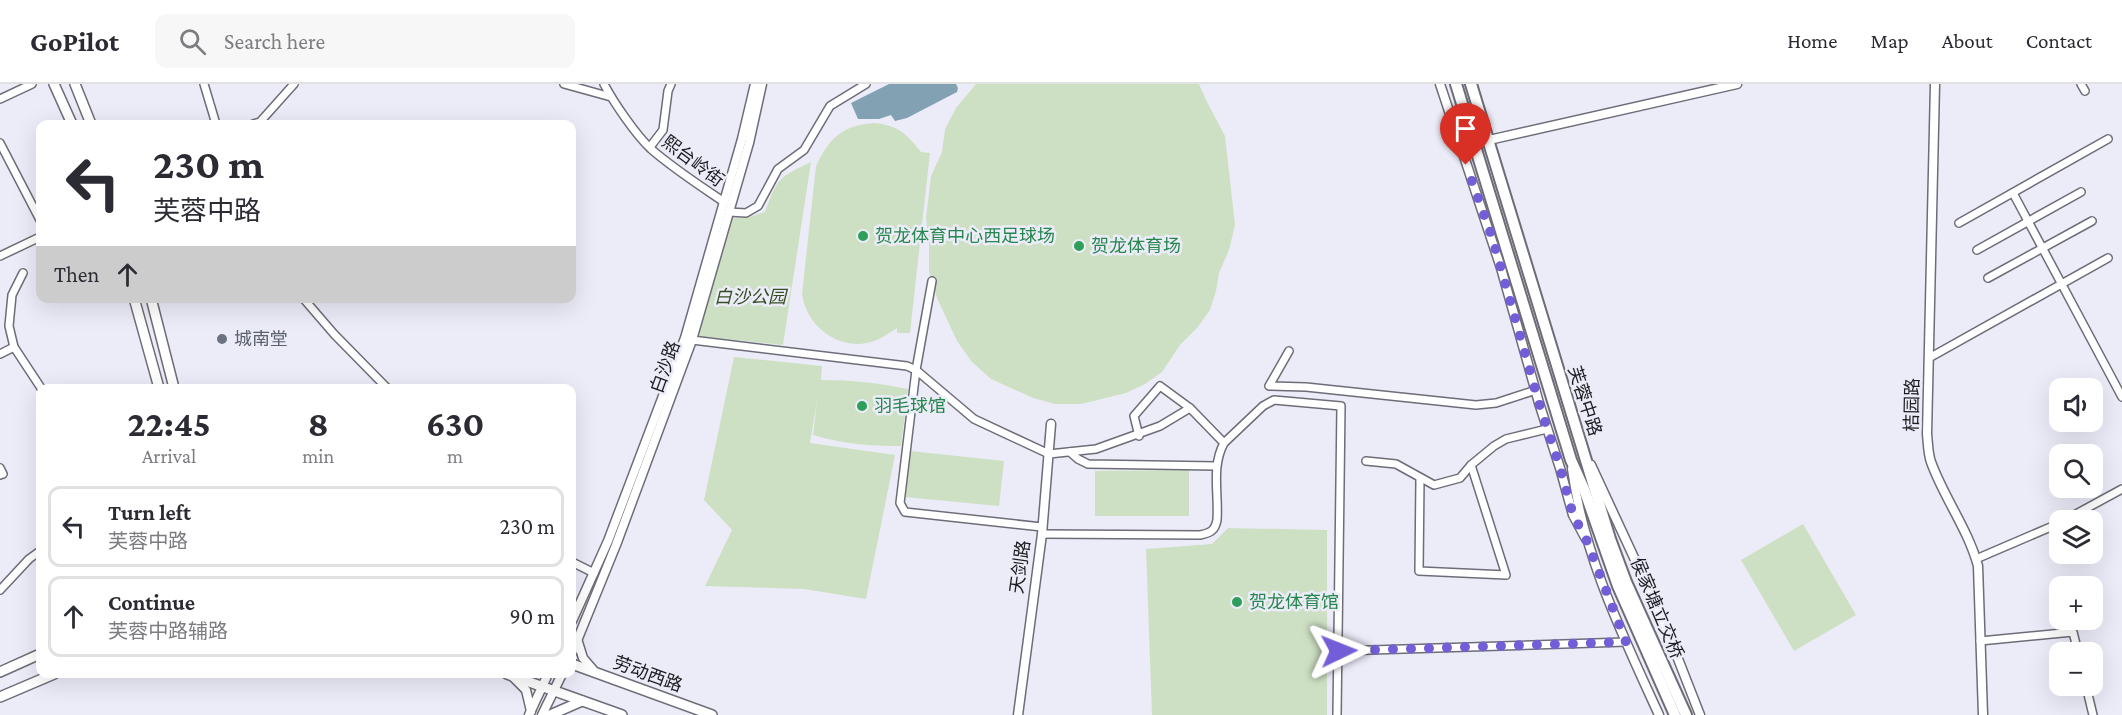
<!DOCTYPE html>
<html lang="en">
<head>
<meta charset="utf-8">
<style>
  :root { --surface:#fff; --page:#f7f7f7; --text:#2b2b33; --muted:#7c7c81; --line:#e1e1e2 }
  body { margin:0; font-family:"Crimson Pro","Noto Sans SC",serif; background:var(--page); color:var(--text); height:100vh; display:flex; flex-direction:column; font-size:22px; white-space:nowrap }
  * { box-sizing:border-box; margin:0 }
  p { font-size:20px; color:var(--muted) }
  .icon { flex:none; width:33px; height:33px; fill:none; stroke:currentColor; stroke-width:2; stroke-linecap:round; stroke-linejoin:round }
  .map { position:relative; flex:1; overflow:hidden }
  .side { position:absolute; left:36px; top:300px; width:540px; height:294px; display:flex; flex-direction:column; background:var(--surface); border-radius:12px; box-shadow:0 6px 24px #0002 }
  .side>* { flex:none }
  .hud { position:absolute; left:36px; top:36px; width:540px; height:183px; border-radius:12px; box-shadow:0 6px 24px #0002; background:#fff; color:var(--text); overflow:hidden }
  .buttons { position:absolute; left:2049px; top:294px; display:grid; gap:12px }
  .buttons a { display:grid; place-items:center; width:54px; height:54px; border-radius:12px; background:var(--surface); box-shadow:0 6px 24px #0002; font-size:30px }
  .pin { position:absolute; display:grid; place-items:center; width:51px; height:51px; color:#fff; margin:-62px -26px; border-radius:50% 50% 50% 0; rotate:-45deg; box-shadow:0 0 6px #0007 }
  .pin .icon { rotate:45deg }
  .me { position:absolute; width:66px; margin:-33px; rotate:88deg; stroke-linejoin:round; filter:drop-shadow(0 0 4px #0008) }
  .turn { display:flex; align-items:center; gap:21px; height:126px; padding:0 18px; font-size:27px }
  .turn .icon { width:78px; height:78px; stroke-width:2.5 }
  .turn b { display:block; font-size:42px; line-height:51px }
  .then { display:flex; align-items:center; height:57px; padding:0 18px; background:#0003; gap:12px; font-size:22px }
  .eta { display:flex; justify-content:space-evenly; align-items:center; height:102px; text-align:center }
  .eta b { font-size:36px; font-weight:700; line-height:42px }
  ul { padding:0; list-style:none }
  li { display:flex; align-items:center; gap:18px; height:81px; margin:0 12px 9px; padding:0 6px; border:3px solid var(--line); border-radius:12px }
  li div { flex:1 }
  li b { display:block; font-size:22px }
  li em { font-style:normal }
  header { display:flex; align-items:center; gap:36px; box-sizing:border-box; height:84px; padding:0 30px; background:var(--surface); border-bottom:2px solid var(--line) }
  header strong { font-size:28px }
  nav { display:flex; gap:33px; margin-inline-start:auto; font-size:21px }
  .search { width:420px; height:54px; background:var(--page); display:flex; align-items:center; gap:15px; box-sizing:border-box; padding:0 21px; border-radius:12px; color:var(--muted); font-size:22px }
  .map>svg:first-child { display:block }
</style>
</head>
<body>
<header>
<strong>GoPilot</strong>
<div class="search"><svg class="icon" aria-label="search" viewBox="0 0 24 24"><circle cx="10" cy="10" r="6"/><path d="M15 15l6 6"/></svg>Search here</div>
<nav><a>Home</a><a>Map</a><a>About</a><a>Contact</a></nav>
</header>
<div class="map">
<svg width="2122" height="631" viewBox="0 0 2122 631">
  <rect width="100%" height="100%" fill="#ebecf8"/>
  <g fill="#cee0c3">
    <path d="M 976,0 L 1199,0 L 1207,18 L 1225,52 L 1235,141 L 1229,166 L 1219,189 L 1216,207 L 1210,226 L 1197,244 L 1180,261 L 1162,288 L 1145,300 L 1126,309 L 1081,320 L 1055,320 L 1033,314 L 991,295 L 972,278 L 957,257 L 937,214 L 929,188 L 929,159 L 926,134 L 931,92 L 942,68 L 945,45 L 956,24 Z"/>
    <path d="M 875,39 C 899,42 907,50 921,68 L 930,69 L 910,249 L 897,249 L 897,244 C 888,250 878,257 867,259 C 835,265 806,240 802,210 L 816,82 C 830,53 843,41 875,39 Z"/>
    <path d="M 811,78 L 783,261 L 699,252 L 731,134 L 746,134 L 765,128 C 778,93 778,94 811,78 Z"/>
    <path d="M 734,273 L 822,282 L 821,296 C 851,296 879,299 908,305 L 901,362 C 871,362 842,360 813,351 L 817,317 L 810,359 L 895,371 L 866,515 L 804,505 L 705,502 L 732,446 L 704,416 Z"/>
    <path d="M 910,367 L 1004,377 L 999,422 L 905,413 Z"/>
    <path d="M 1189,386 L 1189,432 L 1095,432 L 1095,387 Z"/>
    <path d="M 1803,440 L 1856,531 L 1794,567 L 1741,476 Z"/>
    <path d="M 1228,444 L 1327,446 L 1327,631 L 1152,631 L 1146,465 L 1212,460 Z"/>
  </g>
  <path fill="#82a2b4" d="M 889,0 L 956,0 L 958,4 L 957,8 L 907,34 L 895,37 L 891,31 L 879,35 L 858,35 L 851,19 Z"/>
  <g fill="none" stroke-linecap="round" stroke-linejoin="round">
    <defs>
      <g id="minor">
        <path d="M 204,0 L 216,40"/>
        <path d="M 564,0 L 611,13"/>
        <path d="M 604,0 C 614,19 636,51 651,65 C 674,85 699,101 724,118"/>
        <path d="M 2081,0 L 2085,7"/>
        <path d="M 0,15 L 32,0"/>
        <path d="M 253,40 L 260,38 L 294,0"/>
        <path d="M 0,59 L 40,136"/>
        <path d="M 650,63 L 663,46 L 668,7 L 671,0"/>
        <path d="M 2013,109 L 2122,313"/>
        <path d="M 729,128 L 746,129 L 758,122 L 778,85 L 804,66 L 830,22 L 866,0"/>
        <path d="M 1959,139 L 2108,55"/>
        <path d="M 1977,166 L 2081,108"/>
        <path d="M 0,172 L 40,153"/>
        <path d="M 23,189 L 12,211 L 9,242 L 14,263 L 41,304"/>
        <path d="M 1988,194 L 2092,137"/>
        <path d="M 932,197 L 916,286 L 900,419 L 905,428 L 1042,443"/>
        <path d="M 303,214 L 334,250 L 387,304"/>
        <path d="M 692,256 L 907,282 L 916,286 L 974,335 L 1049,370 L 1096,365 L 1160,342 L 1190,324"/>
        <path d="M 1289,267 L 1269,302 L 1306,303 L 1476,321 L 1496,319 L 1536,306"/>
        <path d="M 0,270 L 14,263"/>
        <path d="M 1929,274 L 2108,174"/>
        <path d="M 1139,352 L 1134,332 L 1160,302 L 1190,324 L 1224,359 L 1263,322 L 1274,316 L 1341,322 L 1337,631"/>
        <path d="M 1070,368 L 1078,375 L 1088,380 L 1216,382"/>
        <path d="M 1366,377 L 1396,380 L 1434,401 L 1460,394 L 1471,381 L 1494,362 L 1506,355 L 1547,345"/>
        <path d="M 0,384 L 3,390 L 0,391"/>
        <path d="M 1420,395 L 1419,487 L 1506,491 L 1471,381"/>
        <path d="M 2065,436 L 2122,405"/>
        <path d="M 1042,450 L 1200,451 C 1210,449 1215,447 1217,436 C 1219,410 1211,383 1224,359"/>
        <path d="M 1976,475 L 2060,439"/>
        <path d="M 572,478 L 594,489"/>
        <path d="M 0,506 L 29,475 L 40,467"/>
        <path d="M 1980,557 L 2073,548 L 2078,568"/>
        <path d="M 1339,567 L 1626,558"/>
        <path d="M 2086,602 L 2093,631"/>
      </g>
      <g id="tertiary">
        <path d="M 1440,0 L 1501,184 L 1539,319 L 1560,384 L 1573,431 L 1586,455"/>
        <path d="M 1935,0 L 1927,350 C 1928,359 1928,370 1931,378 C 1944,414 1968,445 1978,482 L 1983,631"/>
        <path d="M 1489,56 L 1737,0"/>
        <path d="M 1591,381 L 1662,534 L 1700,631"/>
        <path d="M 1572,385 C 1584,473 1623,552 1659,631"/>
        <path d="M 572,537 L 608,457 L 685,254 L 742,55 L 755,0"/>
        <path d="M 577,555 L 583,574 L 595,588"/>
        <path d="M 572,569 L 616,461 L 692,256 L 749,59 L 762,0"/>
        <path d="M 511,591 L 526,606 L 531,627"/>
        <path d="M 529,631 L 548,590"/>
        <path d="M 542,631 L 562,590"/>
        <path d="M 1018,631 L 1042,450 L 1051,340"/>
      </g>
      <g id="secondary">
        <path d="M 54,0 L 72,40"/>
        <path d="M 75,0 L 91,40"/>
        <path d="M 134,214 L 159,304"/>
        <path d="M 151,214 L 174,304"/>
        <path d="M 572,580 L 712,631"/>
        <path d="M 0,588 L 40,570"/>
        <path d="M 507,590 L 622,631"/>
        <path d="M 0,613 L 54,590"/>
        <path d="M 550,631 L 582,617"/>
      </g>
      <g id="primary">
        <path d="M 1456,0 L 1571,376 L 1584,405 L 1618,502 L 1675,631"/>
        <path d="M 1471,0 L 1610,455 L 1626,498 L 1686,631"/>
      </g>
    </defs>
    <use href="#minor" stroke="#6c6d77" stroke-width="10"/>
    <use href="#tertiary" stroke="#6c6d77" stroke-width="11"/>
    <use href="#secondary" stroke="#6c6d77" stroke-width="12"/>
    <use href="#primary" stroke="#6c6d77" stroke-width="14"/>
    <use href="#minor" stroke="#fff" stroke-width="7"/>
    <use href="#tertiary" stroke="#fff" stroke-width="8"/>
    <use href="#secondary" stroke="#fff" stroke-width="9"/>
    <use href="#primary" stroke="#fff" stroke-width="10"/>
  </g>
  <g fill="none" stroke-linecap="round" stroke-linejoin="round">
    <path stroke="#745ed8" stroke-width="10" stroke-dasharray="0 18" d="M 1339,567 L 1626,558 L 1586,455 L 1573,431 L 1560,384 L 1539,319 L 1492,153 L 1466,81"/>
  </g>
  <g fill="#2e9e5b" stroke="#ebecf8" stroke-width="2">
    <circle cx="863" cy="152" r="6"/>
    <circle cx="1079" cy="162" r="6"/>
    <circle cx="862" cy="322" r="6"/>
    <circle cx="1237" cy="518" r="6"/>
  </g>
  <circle fill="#6b7280" stroke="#ebecf8" stroke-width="2" cx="222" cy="255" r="6"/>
  <g text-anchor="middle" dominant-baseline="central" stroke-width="5" stroke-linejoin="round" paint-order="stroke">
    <g font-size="18" fill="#1c1d21" stroke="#ebecf8">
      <text transform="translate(693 77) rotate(37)">熙台岭街</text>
      <text transform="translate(665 283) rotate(-70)">白沙路</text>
      <text transform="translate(1585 317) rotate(72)">芙蓉中路</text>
      <text transform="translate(1912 321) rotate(-89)">桔园路</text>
      <text transform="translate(1020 483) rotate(-82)">天剑路</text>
      <text transform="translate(1657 524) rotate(67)">侯家塘立交桥</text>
      <text transform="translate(648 590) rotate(20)">劳动西路</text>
    </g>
    <g font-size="18" fill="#27864d" stroke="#ebecf8" text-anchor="start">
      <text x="875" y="152">贺龙体育中心西足球场</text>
      <text x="1091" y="162">贺龙体育场</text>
      <text x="874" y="322">羽毛球馆</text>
      <text x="1249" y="518">贺龙体育馆</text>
    </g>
    <g font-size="18" font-style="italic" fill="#354d22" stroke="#ebecf8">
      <text x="750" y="213">白沙公园</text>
    </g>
    <g font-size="18" fill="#5b616d" stroke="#ebecf8" text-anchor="start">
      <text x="234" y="255">城南堂</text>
    </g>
  </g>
</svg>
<div class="buttons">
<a><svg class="icon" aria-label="sound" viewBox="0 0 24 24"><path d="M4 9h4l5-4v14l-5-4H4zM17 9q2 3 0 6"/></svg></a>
<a><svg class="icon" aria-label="search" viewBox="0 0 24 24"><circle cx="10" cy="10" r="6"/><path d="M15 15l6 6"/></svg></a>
<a><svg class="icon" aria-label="layers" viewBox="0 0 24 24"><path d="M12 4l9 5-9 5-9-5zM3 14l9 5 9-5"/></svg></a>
<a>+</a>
<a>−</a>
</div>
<div class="pin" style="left:1466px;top:81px;background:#d93025"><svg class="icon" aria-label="arrive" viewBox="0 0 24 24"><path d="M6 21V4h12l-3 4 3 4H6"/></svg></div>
<svg class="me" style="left:1339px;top:567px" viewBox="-20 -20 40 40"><path d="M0-17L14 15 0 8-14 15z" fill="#745ed8" stroke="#fff" stroke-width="4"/></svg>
<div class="hud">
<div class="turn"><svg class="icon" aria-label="left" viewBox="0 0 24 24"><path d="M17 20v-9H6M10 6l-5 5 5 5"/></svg><div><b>230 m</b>芙蓉中路</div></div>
<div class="then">Then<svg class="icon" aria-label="ahead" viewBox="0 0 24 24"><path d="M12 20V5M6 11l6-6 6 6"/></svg></div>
</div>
<section class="side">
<div class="eta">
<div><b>22:45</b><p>Arrival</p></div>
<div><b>8</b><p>min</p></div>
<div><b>630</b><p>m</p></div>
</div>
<ul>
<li><svg class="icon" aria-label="left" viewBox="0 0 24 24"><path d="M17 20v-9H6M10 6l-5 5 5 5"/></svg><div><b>Turn left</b><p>芙蓉中路</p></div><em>230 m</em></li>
<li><svg class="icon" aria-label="ahead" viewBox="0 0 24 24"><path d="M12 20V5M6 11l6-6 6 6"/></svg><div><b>Continue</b><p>芙蓉中路辅路</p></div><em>90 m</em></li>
</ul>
</section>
</div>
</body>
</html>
